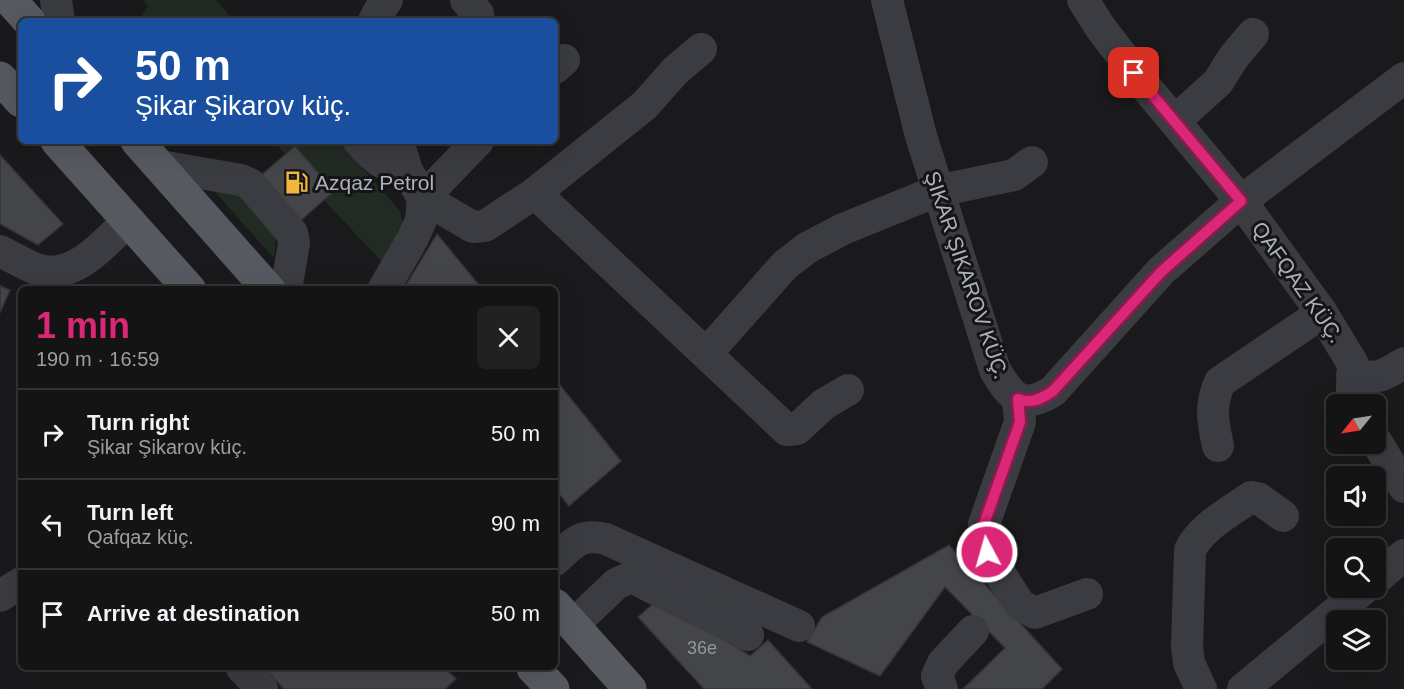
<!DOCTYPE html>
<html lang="en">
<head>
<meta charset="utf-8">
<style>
  :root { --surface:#141415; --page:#212122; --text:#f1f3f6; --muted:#9d9ea0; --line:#333334; --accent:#db2777 }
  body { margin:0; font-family:Arial,sans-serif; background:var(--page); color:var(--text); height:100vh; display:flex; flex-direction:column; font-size:22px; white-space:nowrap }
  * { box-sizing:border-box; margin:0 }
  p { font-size:20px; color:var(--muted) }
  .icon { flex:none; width:33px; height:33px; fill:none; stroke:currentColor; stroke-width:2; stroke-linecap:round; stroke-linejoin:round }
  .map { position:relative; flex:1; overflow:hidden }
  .panel { position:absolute; left:18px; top:286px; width:540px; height:384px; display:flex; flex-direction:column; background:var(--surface); border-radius:9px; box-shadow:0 6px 24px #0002,0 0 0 2px var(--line) }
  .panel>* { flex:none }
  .hud { position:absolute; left:18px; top:18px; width:540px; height:126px; border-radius:9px; box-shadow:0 6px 24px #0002,0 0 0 2px var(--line); background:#1a4fa0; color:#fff; overflow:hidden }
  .needle { width:39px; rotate:240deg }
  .controls { position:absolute; left:1326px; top:394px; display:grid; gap:12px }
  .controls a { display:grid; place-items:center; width:60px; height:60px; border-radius:9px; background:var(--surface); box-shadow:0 6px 24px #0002,0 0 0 2px var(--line); font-size:30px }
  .pin { position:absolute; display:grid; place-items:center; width:51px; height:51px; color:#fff; margin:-26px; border-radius:12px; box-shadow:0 3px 9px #0006 }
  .me { position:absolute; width:66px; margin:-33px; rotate:354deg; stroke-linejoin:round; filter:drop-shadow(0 0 4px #0008) }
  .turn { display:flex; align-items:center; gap:21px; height:126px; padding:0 18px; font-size:27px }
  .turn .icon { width:78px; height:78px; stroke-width:2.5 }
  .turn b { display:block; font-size:42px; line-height:51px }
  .round { display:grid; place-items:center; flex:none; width:63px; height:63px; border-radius:9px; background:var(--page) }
  .headline { display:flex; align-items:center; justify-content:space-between; height:102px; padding:0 18px }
  h1 { font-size:36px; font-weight:600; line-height:45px; color:var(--accent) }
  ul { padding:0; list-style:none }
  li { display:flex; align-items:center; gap:18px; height:90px; padding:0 18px; border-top:2px solid var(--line) }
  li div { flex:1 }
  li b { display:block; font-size:22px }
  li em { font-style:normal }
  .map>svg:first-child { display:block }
</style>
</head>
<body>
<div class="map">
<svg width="1404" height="689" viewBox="0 0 1404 689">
  <rect width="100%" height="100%" fill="#1a1a1c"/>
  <g fill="#222b23">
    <path d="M 143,0 L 216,0 L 234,21 L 139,21 L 148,6 Z"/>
    <path d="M 274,141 L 339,141 L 400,211 L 404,229 L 383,263 L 324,200 L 334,190 L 295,146 L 285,154 Z"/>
    <path d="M 238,191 L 276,236 L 274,258 L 215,192 Z"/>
  </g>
  <g fill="#444549" stroke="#343438" stroke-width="1.5">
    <path d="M 295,146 L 334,191 L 298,223 L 258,178 Z"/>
    <path d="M 0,155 L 63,224 L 38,245 L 0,224 Z"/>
    <path d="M 437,234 L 483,290 L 403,290 Z"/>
    <path d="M 0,286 L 10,290 L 0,313 Z"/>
    <path d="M 555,379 L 621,461 L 569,506 L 555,489 Z"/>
    <path d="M 949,545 L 1062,669 L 1042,689 L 963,689 L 1005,648 L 945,587 L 880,676 L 807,642 L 822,617 Z"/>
    <path d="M 661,597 L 750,656 L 768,640 L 812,689 L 704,689 L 638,617 Z"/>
    <path d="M 264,668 L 445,668 L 456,679 L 445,689 L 284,689 Z"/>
  </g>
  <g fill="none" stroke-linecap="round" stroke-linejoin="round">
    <g stroke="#3b3c41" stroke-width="32">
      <path d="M 56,0 L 59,21"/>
      <path d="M 466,0 L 478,14"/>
      <path d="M 887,0 L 921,136 L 995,370 C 1011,397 1022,411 1053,391 L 1161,271 L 1241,201 L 1404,78"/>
      <path d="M 1083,0 L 1100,27 L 1145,86 L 1241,201 L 1322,313 L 1353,364 L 1352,390 L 1355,405"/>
      <path d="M 374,21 L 379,11 L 387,0"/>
      <path d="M 555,68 L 564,60"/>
      <path d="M 1175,121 L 1218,82 L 1233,58 L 1253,34"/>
      <path d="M 359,141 C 376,161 381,164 407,171"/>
      <path d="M 478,141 L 423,198 L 473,227 L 485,226 L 535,193 L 645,105 L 675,71 L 701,49"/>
      <path d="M 160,166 L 241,180 L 250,184 L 292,233 L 294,243 L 286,290"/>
      <path d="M 535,193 L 787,430 L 797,429 L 824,404 L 848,390"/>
      <path d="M 0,251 C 13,257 29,268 43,271 C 78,277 105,242 128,221"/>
      <path d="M 383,290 L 413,238 L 421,220 L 423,198 L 407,171 L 398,141"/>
      <path d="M 707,353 L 785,265 L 807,248 L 843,229 L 937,191 L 1014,175 L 1032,162"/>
      <path d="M 1352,375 C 1378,379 1382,377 1404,363"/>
      <path d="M 1018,399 L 1020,422 L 984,524 C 983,555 1005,580 1020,605 L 1035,613 L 1087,594"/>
      <path d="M 1376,441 L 1404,487"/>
      <path d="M 1218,446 C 1213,422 1209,406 1220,382 L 1322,313"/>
      <path d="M 555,560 C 574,543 579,533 606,539 L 799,626"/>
      <path d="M 1376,579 L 1404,555"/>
      <path d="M 0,596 L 21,583"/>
      <path d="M 573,625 L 616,584 L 631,577 L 748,635"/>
      <path d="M 242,668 L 262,689"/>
      <path d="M 942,689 L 937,676 L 943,663 L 973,631"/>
      <path d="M 1201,689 L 1189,663 L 1187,646 L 1190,550 C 1201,527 1230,512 1251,497 L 1258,498 L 1283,516"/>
      <path d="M 1243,689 L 1365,588"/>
    </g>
    <g stroke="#575960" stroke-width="33">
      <path d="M 10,0 L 29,21"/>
      <path d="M 0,78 L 21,101"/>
      <path d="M 57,141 L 190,290"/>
      <path d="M 137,141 L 269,290"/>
      <path d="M 555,605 L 630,689"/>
      <path d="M 533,668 L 553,689"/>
    </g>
  </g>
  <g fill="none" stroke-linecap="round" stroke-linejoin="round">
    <defs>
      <path id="route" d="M 987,552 L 983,537 L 984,524 L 1020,422 L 1018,399 C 1032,404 1041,399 1053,391 L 1161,272 L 1241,201 L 1134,73"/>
    </defs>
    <use href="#route" stroke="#8e194d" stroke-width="15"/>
    <use href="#route" stroke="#db2777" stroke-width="10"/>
  </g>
  <defs>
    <symbol id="fuel-bare" viewBox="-9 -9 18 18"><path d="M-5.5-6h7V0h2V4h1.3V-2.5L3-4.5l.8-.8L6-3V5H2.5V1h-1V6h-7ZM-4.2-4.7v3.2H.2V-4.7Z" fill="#f2b73d" stroke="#151518" stroke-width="2.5" paint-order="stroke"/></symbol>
  </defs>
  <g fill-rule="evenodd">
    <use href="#fuel-bare" x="280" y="166" width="33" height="33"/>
  </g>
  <g text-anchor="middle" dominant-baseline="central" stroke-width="6" stroke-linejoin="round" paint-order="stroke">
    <g font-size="18" fill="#93969f">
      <text x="702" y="648">36e</text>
    </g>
    <g font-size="21" fill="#adb1bc" stroke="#151518" text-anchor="start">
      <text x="315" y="182">Azqaz Petrol</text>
    </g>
    <g font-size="21" fill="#adb1bc" stroke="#151518">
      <text transform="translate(967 275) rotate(71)">ŞIKAR ŞIKAROV KÜÇ.</text>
      <text transform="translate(1298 282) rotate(55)">QAFQAZ KÜÇ.</text>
    </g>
  </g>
</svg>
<div class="controls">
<a><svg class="needle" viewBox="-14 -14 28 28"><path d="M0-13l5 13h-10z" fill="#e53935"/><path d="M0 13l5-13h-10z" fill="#9d9ea0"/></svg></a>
<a><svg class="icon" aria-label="sound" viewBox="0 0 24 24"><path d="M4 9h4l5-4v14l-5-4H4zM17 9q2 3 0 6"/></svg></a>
<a><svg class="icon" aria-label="search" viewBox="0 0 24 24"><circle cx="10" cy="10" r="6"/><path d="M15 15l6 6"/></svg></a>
<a><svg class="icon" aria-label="layers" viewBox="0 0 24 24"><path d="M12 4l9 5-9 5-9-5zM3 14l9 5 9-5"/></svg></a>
</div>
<div class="pin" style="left:1134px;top:73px;background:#d93025"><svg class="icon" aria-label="arrive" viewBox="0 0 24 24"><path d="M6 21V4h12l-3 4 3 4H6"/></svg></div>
<svg class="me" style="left:987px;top:552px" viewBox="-20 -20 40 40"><circle r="17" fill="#db2777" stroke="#fff" stroke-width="3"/><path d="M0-11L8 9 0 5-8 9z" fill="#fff"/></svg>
<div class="hud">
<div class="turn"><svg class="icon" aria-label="right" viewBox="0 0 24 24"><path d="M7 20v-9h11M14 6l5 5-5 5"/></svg><div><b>50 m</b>Şikar Şikarov küç.</div></div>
</div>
<section class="panel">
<div class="headline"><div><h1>1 min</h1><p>190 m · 16:59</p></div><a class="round"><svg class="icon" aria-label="close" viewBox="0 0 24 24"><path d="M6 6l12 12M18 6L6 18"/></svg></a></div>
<ul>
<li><svg class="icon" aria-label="right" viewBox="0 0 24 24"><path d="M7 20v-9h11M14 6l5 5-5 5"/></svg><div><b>Turn right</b><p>Şikar Şikarov küç.</p></div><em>50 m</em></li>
<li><svg class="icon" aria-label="left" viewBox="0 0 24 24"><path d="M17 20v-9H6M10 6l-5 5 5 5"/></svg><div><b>Turn left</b><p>Qafqaz küç.</p></div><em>90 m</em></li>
<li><svg class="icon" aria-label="arrive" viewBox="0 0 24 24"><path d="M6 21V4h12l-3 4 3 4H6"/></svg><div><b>Arrive at destination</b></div><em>50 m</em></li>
</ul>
</section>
</div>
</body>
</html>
